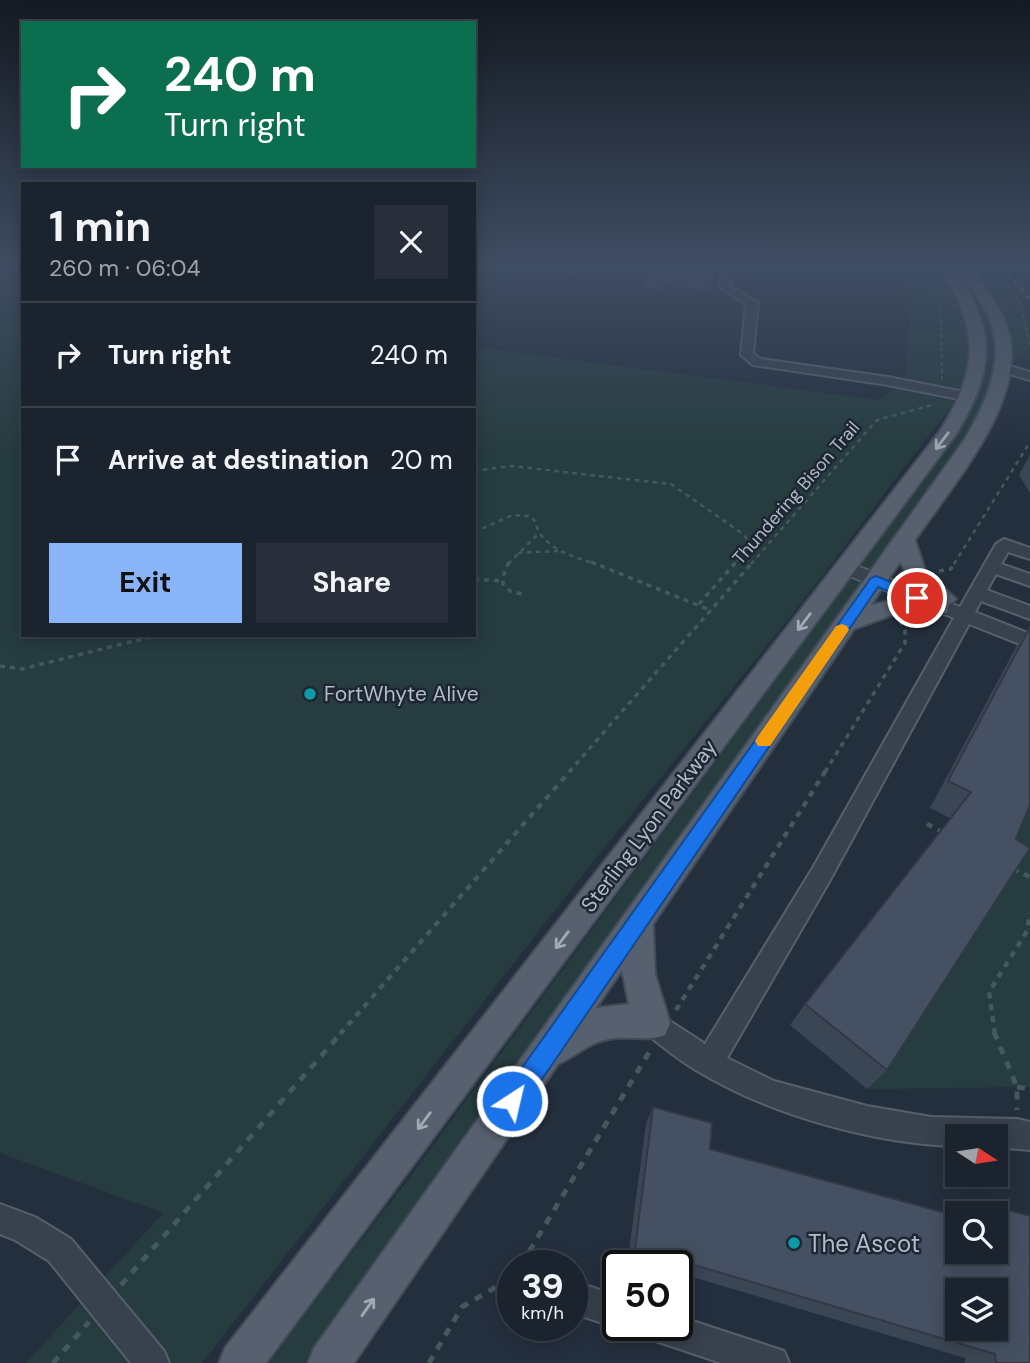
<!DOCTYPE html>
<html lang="en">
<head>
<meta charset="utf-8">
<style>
  :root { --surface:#1b232e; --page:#282f3a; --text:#f1f3f6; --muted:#a0a4aa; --line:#39404a; --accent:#8ab4f8 }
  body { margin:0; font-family:"DM Sans",sans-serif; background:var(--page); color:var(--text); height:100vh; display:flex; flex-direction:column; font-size:26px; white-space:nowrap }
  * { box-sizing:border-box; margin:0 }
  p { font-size:23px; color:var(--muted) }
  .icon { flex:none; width:38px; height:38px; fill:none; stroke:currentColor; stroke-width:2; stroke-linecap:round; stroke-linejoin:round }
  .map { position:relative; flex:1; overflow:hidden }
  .details { position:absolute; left:21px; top:182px; width:455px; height:455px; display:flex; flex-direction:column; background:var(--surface); border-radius:0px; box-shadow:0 4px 18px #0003,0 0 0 2px var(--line) }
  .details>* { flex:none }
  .top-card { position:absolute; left:21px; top:21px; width:455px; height:147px; border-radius:0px; box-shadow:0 4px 18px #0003,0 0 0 2px var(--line); background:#0b6e4f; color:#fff; overflow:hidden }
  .needle { width:46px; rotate:102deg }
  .buttons { position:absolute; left:945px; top:1124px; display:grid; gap:14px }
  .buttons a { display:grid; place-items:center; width:63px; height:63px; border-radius:0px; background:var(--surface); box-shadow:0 4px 18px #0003,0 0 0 2px var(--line); font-size:35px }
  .speed { position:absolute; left:497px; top:1250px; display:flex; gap:14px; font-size:35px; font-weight:700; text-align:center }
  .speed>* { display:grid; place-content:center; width:91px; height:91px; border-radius:50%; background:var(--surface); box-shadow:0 4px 18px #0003,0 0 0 2px var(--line); line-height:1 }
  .speed small { font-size:18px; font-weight:400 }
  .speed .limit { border:4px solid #111; border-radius:10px; background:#fff; color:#111 }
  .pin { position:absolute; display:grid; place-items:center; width:60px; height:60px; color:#fff; margin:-30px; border:4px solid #fff; border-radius:50%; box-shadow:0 2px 7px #0007 }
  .me { position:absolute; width:77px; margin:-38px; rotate:35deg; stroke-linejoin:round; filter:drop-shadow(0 0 5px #0008) }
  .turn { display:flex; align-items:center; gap:24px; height:147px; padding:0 28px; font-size:32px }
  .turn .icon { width:91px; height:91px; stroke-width:2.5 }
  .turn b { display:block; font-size:49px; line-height:60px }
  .round { display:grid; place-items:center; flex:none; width:74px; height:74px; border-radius:0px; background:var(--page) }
  .overview { display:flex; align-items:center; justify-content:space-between; height:119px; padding:0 28px }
  h1 { font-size:42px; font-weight:700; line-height:52px }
  .button { display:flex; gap:14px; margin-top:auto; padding:14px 28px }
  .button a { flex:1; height:80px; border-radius:0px; background:var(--accent); color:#111; font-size:28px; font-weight:700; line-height:80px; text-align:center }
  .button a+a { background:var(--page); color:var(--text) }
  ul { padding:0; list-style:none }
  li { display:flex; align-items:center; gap:21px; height:105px; padding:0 28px; border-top:2px solid var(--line) }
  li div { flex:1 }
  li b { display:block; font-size:26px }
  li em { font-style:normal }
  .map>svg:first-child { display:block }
</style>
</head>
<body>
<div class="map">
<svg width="1030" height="1363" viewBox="0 0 1030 1363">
  <rect width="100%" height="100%" fill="#242f3e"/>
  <g fill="#263c3f">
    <path d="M 898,267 L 940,267 L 960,302 L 968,341 L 965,376 L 953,404 L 806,597 L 581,877 L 202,1363 L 26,1363 L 163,1213 L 0,1153 L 0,284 L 23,287 L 23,635 L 474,635 L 474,347 L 879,400 L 905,382 L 911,301 L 908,288 Z"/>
    <path d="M 976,267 L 998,267 L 1030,321 L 1030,360 L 1013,359 C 1014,324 995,295 976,267 Z"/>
    <path d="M 974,301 C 984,305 988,316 991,326 C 1005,375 982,413 956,452 L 305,1363 L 267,1363 L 406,1182 L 961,429 C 984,386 996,346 974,301 Z"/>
    <path d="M 1030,777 L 1030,1087 L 867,1089 L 1007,874 Z"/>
  </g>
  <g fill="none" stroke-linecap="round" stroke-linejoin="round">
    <defs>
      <g id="minor">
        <path d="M 721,267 L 731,267 L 730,286 L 758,303 L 753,354 L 761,359 L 888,377 L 969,393 L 976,397 L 969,401 L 888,385 L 753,365 L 741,355 L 746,304 L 719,287 Z"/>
        <path d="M 1003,364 L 1030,372 L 1030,380 L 999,371 L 999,365 Z"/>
        <path d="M 1004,539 L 1030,548 L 1030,559 L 1008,552 L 1001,564 L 1030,574 L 1030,586 L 996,574 L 987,590 L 1030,606 L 1030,619 L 981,601 L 975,612 L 1030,634 L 1030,648 L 969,624 L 830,880 L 727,1058 L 774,1081 L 867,1106 L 931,1117 L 1017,1119 L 1030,1122 L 1030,1150 L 996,1147 L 996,1136 L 957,1136 L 957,1146 C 875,1144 772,1115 701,1073 C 681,1062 662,1046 644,1032 L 640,1023 L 644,1014 L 653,1010 L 705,1044 L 814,866 L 954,618 L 840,572 L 838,568 L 840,564 L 852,564 L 960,607 L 996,544 Z"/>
        <path d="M 0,1204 L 35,1217 L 71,1239 L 164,1351 L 169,1363 L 131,1363 L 49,1261 L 15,1240 L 0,1234 Z"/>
        <path d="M 576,1282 L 618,1296 L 618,1325 L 626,1325 L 618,1328 L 572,1313 L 572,1283 Z"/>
        <path d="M 677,1316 L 784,1351 L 789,1363 L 721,1363 L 644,1337 L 640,1325 L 677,1325 Z"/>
      </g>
      <g id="major">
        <path d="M 940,267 L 954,267 C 996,333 996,366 957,433 L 266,1363 L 219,1363 L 225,1348 L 940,431 C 979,368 980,331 940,267 Z"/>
        <path d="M 968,269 L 973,270 C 986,289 1001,308 1008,330 C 1029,400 951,487 915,540 L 925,570 L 956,599 L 949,605 L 947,613 L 892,615 L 854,629 L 653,924 L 655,974 L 670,1023 L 665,1035 C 647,1042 628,1035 609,1039 C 590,1042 576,1056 558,1064 L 354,1363 L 308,1363 L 314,1348 L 965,439 C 987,400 1007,359 988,315 C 981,300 969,287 961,273 ZM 900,562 L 914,586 L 930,599 L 903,598 L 871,605 ZM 622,970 L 629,1004 L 596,1008 Z"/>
      </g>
    </defs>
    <use href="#minor" stroke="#565f6c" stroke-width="4"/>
    <use href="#major" stroke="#414a57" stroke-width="4"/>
    <g stroke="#44595c" stroke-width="2" stroke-dasharray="3.5 3.5" stroke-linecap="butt">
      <path d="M 926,267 L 941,307 L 942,380"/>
      <path d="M 994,267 L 1020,302 L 1030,345"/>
    </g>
    <g stroke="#44595c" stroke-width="2.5" stroke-dasharray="4.5 4.5" stroke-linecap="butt">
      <path d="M 474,471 L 511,466 L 671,484 L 743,534 L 749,542 L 747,550 L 734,564"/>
      <path d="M 474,532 L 513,515 L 531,516 C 537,522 536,529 541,535 C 556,553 575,557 596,564"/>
      <path d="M 518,553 L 558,551"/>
      <path d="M 508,564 L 539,533"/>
      <path d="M 751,564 L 877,420 L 936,404"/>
      <path d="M 954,564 L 1030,442"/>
    </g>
    <g stroke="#44595c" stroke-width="3.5" stroke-dasharray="5 5" stroke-linecap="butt">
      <path d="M 509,562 L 503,576 L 503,584 L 510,591 L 525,595"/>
      <path d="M 591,562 L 710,610"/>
      <path d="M 939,571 L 951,569 L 955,562"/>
      <path d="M 474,579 L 504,581"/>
      <path d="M 699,604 L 736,562"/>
      <path d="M 0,666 L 22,669 L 158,635"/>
      <path d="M 569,772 L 753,562"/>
      <path d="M 825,772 L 905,643 L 905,630 L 901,622"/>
    </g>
    <g stroke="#44595c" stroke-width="4.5" stroke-dasharray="6 6" stroke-linecap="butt">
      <path d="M 927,824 L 944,833"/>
      <path d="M 1013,869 L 1030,877"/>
      <path d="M 676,1010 L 826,770"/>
      <path d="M 340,1034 L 571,770"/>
      <path d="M 995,1034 L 989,992 L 1027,931 L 1030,913"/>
    </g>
    <g stroke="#44595c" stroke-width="5" stroke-dasharray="8 8" stroke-linecap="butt">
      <path d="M 994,1032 L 1017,1087 L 1017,1110"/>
      <path d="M 1017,1087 L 1030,1089"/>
      <path d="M 521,1265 L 651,1049"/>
      <path d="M 121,1285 L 342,1032"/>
      <path d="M 53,1363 L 89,1322"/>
      <path d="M 429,1363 L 462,1307 L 513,1277"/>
    </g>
    <use href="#minor" fill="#38414e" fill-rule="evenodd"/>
    <use href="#major" fill="#56606e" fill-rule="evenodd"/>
    <path stroke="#5a6575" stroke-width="3.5" stroke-dasharray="4.5 4.5" stroke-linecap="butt" d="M 1003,267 L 1030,300"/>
  </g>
  <g fill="#3b4654" fill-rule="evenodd">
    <path d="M 560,267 L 582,267 L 581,276 L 566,277 Z"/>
    <path d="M 650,267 L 719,267 L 709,291 L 663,285 L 660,290 L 644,287 L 645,275 Z"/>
    <path d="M 1030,455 L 1030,493 L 1019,475 Z"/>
    <path d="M 1030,626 L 1030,804 L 1016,839 L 887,1070 L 867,1089 L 790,1025 L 805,1004 L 950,818 L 930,808 L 1016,647 Z"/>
    <path d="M 653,1107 L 712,1123 L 710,1149 L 957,1216 L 957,1251 L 996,1251 L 996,1213 L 966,1213 L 985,1204 L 1030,1216 L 1030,1363 L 965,1363 L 965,1358 L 689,1276 L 685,1313 L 677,1318 L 677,1265 L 627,1265 L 646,1124 ZM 957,1290 L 996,1290 L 996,1328 L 957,1328 Z"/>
  </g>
  <g fill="#303945">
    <path d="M 716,267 L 719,267 L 709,291 L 711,278 Z"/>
    <path d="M 664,272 L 663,285 L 660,290 L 661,277 Z"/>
  </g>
  <g fill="#455162" stroke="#303945" stroke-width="2" fill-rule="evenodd">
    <path d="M 650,267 L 716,267 L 711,278 L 664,272 L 661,277 L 645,275 Z"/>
    <path d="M 1030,627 L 1030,804 L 1016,839 L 1030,848 L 887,1070 L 805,1004 L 971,792 L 948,781 Z"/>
    <path d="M 653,1107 L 712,1123 L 710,1149 L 957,1216 L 957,1251 L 996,1251 L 996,1213 L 986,1213 L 985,1204 L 1030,1216 L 1030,1363 L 996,1363 L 995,1354 L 691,1264 L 685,1313 L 677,1311 L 677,1265 L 633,1265 ZM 957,1290 L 996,1290 L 996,1328 L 957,1328 Z"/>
  </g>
  <defs><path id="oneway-shaft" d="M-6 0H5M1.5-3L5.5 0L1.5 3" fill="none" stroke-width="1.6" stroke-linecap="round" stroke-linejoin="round" transform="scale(1.75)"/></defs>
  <g stroke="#a1aab7">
    <use href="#oneway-shaft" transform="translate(942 441) rotate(127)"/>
    <use href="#oneway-shaft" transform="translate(804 622) rotate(127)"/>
    <use href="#oneway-shaft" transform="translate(562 940) rotate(127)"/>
    <use href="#oneway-shaft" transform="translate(424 1121) rotate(127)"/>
    <use href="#oneway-shaft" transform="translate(368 1307) rotate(-55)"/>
  </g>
  <linearGradient id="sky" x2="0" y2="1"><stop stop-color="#141a22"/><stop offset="0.58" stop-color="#3f4d63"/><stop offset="1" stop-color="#3f4d63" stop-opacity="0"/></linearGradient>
  <rect width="1030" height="458" fill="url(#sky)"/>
  <path fill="#1a73e8" stroke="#114b97" stroke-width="2" d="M 876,576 L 922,595 L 924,598 L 917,603 L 878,587 L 521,1110 L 512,1113 L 504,1110 L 501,1101 L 504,1093 L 871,578 Z"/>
  <path fill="#f59e0b" d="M 842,624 L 847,626 L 849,630 L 847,633 L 770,746 L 758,746 L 755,741 L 758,736 L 836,626 Z"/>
  <g fill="#0f9aa8" stroke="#1d2633" stroke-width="2.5">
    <circle cx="310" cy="694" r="7"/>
    <circle cx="794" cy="1243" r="7"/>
  </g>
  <g text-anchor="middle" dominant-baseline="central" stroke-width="5" stroke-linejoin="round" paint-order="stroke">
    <g font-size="18" fill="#b4bcc9" stroke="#1d2633">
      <text transform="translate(796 493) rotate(-49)">Thundering Bison Trail</text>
    </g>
    <g font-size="21" fill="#b4bcc9" stroke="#1d2633" text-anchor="start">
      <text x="324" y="694">FortWhyte Alive</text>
    </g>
    <g font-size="21" fill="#b4bcc9" stroke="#1d2633">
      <text transform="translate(649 826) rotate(-53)">Sterling Lyon Parkway</text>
    </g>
    <g font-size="24" fill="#b4bcc9" stroke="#1d2633" text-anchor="start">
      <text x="808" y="1243">The Ascot</text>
    </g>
  </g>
</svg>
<div class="buttons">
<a><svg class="needle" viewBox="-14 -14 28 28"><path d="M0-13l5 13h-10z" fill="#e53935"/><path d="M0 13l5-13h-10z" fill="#a0a4aa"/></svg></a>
<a><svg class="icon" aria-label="search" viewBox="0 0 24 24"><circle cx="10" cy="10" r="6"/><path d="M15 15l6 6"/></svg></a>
<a><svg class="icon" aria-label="layers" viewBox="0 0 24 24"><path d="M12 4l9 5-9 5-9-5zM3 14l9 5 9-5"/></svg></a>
</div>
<div class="speed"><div>39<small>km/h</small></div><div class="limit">50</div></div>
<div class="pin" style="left:917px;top:598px;background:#d93025"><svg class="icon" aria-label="arrive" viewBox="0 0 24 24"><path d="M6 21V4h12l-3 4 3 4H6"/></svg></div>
<svg class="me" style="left:512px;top:1101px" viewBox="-20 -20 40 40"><circle r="17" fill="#1a73e8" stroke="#fff" stroke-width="3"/><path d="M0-11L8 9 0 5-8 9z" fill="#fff"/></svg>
<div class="top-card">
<div class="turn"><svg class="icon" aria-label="right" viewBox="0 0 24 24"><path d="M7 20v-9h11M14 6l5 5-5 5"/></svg><div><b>240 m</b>Turn right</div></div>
</div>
<section class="details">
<div class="overview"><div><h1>1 min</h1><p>260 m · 06:04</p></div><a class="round"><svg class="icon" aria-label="close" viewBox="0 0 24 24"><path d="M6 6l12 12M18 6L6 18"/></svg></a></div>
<ul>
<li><svg class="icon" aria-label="right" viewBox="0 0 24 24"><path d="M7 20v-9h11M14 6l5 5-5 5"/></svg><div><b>Turn right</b></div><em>240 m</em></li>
<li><svg class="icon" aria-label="arrive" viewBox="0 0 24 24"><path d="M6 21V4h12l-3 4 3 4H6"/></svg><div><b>Arrive at destination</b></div><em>20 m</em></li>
</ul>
<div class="button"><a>Exit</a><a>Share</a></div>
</section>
</div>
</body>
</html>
